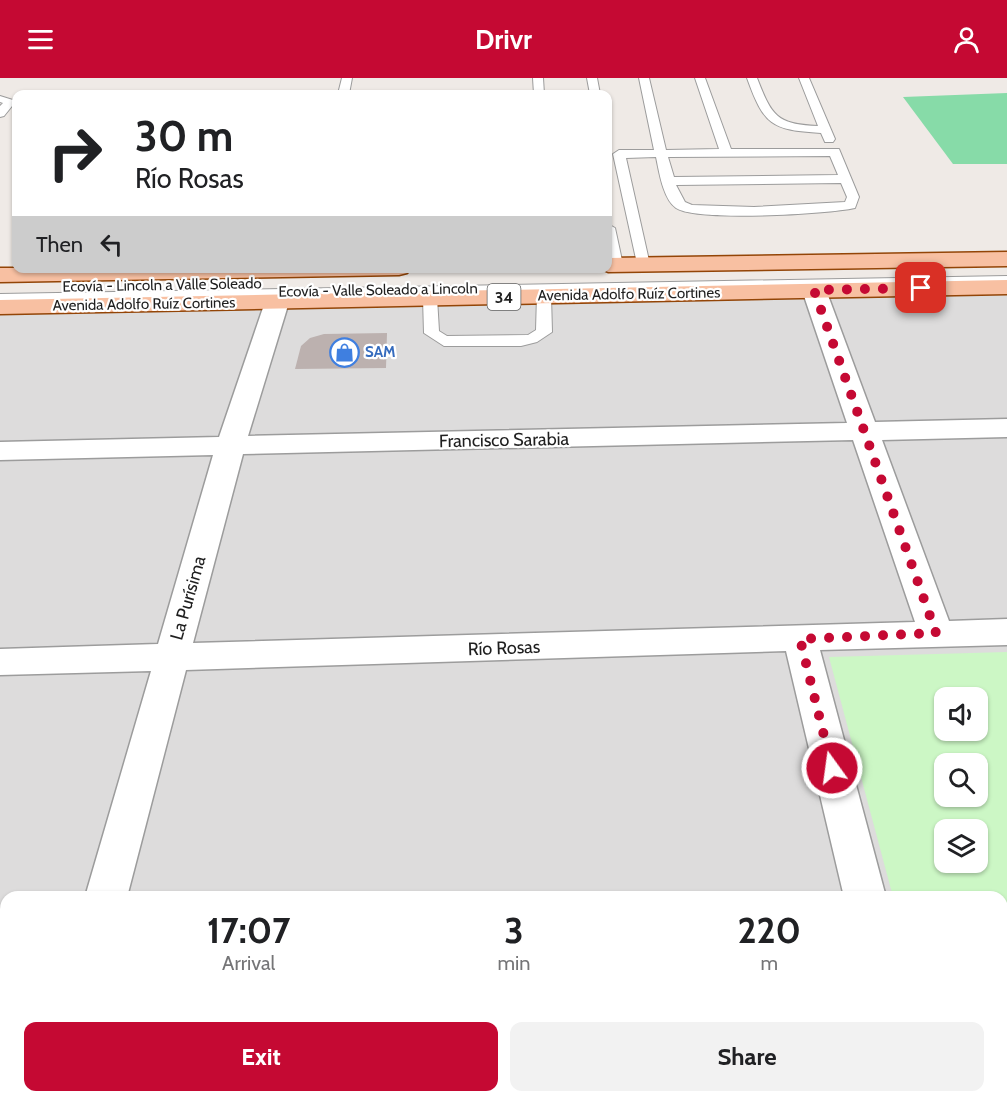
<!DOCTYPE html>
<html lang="en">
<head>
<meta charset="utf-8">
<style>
  :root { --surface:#fff; --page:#f2f2f2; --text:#202124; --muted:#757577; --accent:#c50933 }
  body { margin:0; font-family:Cabin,sans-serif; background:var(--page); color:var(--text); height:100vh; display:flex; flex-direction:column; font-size:22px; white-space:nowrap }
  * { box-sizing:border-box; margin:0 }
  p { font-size:20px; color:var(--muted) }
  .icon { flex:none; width:33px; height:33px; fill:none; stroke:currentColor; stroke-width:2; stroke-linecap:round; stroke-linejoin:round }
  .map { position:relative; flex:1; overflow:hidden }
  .details { position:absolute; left:0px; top:813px; width:1008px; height:212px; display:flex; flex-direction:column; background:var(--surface); border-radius:18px 18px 0 0; box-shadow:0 2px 4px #0004 }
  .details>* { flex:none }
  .banner { position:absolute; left:12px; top:12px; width:600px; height:183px; border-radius:12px; box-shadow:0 2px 4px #0004; background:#fff; color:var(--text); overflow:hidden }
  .controls { position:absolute; left:934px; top:609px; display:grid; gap:12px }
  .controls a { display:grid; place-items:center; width:54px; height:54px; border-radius:12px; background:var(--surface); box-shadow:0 2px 4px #0004; font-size:30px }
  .pin { position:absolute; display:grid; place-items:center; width:51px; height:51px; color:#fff; margin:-26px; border-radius:12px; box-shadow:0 3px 9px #0006 }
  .me { position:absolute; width:66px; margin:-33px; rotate:346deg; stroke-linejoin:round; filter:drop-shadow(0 0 4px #0008) }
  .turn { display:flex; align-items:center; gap:21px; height:126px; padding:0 24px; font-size:27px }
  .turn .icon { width:78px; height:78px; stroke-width:2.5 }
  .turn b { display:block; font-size:42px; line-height:51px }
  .then { display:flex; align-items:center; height:57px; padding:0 24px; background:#0003; gap:12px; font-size:22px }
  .eta { display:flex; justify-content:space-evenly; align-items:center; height:102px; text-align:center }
  .eta b { font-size:36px; font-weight:800; line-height:42px }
  .cta { display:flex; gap:12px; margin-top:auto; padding:12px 24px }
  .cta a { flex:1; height:69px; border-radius:12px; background:var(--accent); color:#fff; font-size:24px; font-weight:800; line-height:69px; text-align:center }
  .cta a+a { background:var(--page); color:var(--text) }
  header { display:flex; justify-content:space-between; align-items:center; height:78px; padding:0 24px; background:var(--accent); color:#fff; font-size:27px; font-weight:800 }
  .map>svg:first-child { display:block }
</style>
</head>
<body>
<header><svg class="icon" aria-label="menu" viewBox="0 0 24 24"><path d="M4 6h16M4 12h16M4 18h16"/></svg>Drivr<svg class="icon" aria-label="person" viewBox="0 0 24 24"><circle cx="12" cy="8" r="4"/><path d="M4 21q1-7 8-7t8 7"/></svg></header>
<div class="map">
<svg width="1007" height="1024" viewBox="0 0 1007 1024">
  <rect width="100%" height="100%" fill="#efeae6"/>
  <path fill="#dddcdc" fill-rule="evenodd" d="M 1007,199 L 1007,1024 L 0,1024 L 0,217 ZM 945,620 L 978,620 L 978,652 L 945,652 ZM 945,686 L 978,686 L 978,718 L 945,718 ZM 945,752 L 978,752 L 978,784 L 945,784 ZM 6,819 L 1002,819 L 1002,1018 L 6,1018 Z"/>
  <path fill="#ccf7c5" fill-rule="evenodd" d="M 1007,574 L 1007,1024 L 948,1024 L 946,1019 L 1002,1018 L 1002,819 L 893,819 L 829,579 ZM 945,620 L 978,620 L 978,652 L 945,652 ZM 945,686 L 978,686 L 978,718 L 945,718 ZM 945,752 L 978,752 L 978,784 L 945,784 Z"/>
  <path fill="#87dba8" d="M 1007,15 L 1007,86 L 953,86 L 903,19 Z"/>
  <path fill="#bcb1af" d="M 387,255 L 386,290 L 295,291 L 301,268 L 310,260 L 324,256 Z"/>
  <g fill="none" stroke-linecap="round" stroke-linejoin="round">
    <defs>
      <g id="lane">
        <path d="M 342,0 L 352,0 L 349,16 L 338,16 Z"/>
        <path d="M 533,0 L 543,0 L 544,16 L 534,16 Z"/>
        <path d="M 587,0 L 597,0 L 600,16 L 590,16 Z"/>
        <path d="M 639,0 L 649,0 L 666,72 L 719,71 L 695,0 L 705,0 L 731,71 L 839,71 L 859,119 L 855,130 C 828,136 696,144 676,130 C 663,121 659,93 656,79 L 626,80 L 650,187 L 643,191 L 638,190 L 613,76 L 619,72 L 654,72 ZM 830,78 L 838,97 L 674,99 L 668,79 ZM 841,105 L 847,119 L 845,124 L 754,129 L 692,127 L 685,124 L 676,107 Z"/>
        <path d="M 747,0 L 757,0 C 772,38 776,46 818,48 L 799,0 L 809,0 L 835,61 L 833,64 L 825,64 L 821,55 C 771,52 764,47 747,0 Z"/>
        <path d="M 0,18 L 16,23 L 4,38 L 0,39 L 0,28 L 3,25 L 0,24 Z"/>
        <path d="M 608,146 L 615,150 L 623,187 L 616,191 L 611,190 L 608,180 Z"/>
        <path d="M 1007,198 L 1007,206 L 547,215 L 551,218 L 552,254 L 537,264 L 521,268 L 444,268 L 424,255 L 423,220 L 426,217 L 0,224 L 0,216 ZM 540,215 L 537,218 L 536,252 L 528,257 L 447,258 L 439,253 L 437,220 L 434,217 Z"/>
      </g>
      <g id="street">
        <path d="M 814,205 L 823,207 L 826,212 L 875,344 L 1007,341 L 1007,359 L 882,362 L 949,543 L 1007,541 L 1007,567 L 820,572 L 886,819 L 844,819 L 786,573 L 186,592 L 127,819 L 85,819 L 151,593 L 0,597 L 0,571 L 158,566 L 213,377 L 0,382 L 0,364 L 219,359 L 265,224 L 268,219 L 277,217 L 286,219 L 289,224 L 248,358 L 847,345 L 802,212 L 805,207 ZM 853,362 L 915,544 L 193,565 L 243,376 Z"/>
        <rect x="0" y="872" width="6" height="42"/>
        <path d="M 29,1018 L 77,1018 L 76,1024 L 28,1024 Z"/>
        <path d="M 893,1018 L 941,1018 L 943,1024 L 895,1024 Z"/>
      </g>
      <g id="primary">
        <path d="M 1007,174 L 1007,188 L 608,194 L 599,190 L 608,190 L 608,180 Z"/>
        <path d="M 0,190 L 411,190 L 407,195 L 399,197 L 0,204 Z"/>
        <path d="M 1007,202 L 1007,216 L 0,236 L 0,222 Z"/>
      </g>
    </defs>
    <use href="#lane" stroke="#9c9c9c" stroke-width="2"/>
    <use href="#street" stroke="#9c9c9c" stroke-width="3"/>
    <use href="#primary" stroke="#934507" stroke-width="3"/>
    <use href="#lane" fill="#fff" fill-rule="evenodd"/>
    <use href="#street" fill="#fff" fill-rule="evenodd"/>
    <use href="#primary" fill="#f8c0a2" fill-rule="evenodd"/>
  </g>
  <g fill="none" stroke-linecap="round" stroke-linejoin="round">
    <path stroke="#c50933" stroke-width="10" stroke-dasharray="0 18" d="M 832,690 L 800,561 L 936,555 L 814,212 L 921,210"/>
  </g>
  <defs>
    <symbol id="shop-ring" viewBox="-11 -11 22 22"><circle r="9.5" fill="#fff" stroke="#3f7fe0" stroke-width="1.5"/><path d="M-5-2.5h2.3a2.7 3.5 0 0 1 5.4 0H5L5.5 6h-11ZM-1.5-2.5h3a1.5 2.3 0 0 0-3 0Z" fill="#3f7fe0"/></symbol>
  </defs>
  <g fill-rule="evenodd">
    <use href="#shop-ring" x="328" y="258" width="33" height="33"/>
  </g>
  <g text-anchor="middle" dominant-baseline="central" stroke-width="4.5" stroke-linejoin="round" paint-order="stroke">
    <g font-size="15" fill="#1f1f1f" stroke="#fff">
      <text transform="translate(162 207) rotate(-1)">Ecovía - Lincoln a Valle Soleado</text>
      <text transform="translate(378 212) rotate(-1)">Ecovía - Valle Soleado a Lincoln</text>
      <text transform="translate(629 216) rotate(-1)">Avenida Adolfo Ruíz Cortines</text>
      <text transform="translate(144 226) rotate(-1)">Avenida Adolfo Ruíz Cortines</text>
    </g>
    <g font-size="15" font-weight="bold" fill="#366cbe" stroke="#fff" text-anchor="start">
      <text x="365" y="274">SAM</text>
    </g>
    <rect fill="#fff" stroke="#626262" stroke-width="1.5" x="487.5" y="206" width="33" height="26" rx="4.5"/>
    <g font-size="16" font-weight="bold" fill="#1f1f1f">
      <text x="504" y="219">34</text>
    </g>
    <g font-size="18" fill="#1f1f1f" stroke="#fff">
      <text transform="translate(504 362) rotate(-1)">Francisco Sarabia</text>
      <text transform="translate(188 520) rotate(-74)">La Purísima</text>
      <text transform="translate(504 570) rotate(-2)">Río Rosas</text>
    </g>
  </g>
</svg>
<div class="controls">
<a><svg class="icon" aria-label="sound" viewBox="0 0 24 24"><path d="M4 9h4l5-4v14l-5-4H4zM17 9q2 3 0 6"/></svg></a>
<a><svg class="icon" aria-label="search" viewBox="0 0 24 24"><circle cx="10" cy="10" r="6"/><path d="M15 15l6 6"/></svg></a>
<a><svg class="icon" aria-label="layers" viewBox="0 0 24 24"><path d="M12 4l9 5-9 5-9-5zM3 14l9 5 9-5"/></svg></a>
</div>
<div class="pin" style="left:921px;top:210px;background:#d93025"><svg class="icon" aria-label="arrive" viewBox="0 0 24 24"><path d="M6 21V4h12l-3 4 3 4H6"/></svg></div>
<svg class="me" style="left:832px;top:690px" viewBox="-20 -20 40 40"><circle r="17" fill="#c50933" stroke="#fff" stroke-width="3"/><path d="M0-11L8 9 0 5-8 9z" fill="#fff"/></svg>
<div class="banner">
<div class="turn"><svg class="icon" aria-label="right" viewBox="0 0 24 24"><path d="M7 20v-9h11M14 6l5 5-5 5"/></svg><div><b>30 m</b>Río Rosas</div></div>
<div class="then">Then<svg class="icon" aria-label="left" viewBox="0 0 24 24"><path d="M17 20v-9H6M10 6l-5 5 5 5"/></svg></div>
</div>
<section class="details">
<div class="eta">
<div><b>17:07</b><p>Arrival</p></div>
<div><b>3</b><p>min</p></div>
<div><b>220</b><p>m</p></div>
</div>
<div class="cta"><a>Exit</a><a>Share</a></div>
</section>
</div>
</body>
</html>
